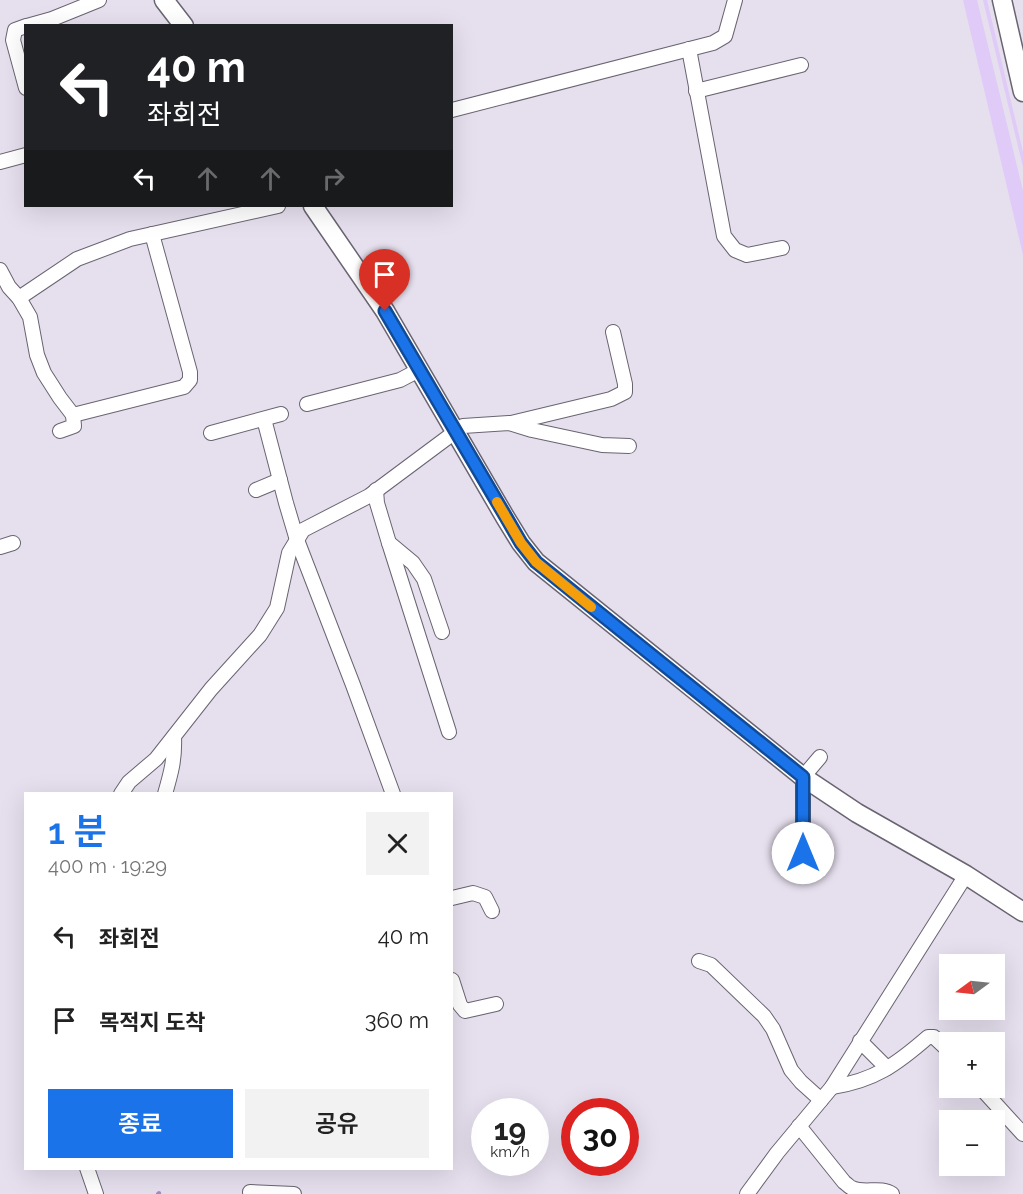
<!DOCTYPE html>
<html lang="ko">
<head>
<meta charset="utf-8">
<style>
  :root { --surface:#fff; --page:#f2f2f2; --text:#222; --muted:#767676; --accent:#1a73e8 }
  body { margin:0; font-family:Raleway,"Noto Sans KR",sans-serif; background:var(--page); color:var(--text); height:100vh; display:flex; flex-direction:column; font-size:22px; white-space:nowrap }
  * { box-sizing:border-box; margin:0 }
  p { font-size:20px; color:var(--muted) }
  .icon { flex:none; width:33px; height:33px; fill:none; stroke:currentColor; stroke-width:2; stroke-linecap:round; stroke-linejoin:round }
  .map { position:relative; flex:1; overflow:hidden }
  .drawer { position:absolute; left:24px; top:792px; width:429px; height:378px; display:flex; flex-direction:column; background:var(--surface); border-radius:0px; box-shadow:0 6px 24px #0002 }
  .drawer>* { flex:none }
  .hud { position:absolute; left:24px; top:24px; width:429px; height:183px; border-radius:0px; box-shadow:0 6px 24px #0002; background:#202124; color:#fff; overflow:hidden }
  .needle { width:39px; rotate:255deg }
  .fabs { position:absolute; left:939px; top:954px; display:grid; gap:12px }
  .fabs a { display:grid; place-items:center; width:66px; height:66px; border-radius:0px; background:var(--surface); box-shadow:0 6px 24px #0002; font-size:30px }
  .speed { position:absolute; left:471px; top:1098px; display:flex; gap:12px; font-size:30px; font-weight:700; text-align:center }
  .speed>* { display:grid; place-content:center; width:78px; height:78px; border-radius:50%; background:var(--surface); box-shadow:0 6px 24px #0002; line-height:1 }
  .speed small { font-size:15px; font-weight:400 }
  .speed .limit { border:9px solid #d22; background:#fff; color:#111 }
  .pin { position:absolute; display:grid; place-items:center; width:51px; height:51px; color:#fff; margin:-62px -26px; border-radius:50% 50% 50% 0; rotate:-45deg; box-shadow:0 0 6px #0007 }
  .pin .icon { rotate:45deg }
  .me { position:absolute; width:66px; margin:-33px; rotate:0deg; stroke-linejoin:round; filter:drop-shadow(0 0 4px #0008) }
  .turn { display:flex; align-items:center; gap:21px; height:126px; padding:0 24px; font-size:27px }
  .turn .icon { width:78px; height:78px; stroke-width:2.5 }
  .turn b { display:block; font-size:42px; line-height:51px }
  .lanes { display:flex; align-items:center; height:57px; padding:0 24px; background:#0003; justify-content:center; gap:30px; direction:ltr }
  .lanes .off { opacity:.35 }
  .round { display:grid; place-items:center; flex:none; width:63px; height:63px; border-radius:0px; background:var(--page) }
  .head { display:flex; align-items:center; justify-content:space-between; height:102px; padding:0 24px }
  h1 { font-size:36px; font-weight:600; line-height:45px; color:var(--accent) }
  .button { display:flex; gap:12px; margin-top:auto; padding:12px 24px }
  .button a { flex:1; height:69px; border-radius:0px; background:var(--accent); color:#fff; font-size:24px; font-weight:600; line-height:69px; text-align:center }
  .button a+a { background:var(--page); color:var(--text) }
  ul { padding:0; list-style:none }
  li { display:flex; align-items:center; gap:18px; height:84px; padding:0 24px }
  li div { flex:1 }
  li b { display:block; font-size:22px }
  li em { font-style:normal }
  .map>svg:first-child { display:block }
</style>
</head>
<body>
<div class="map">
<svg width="1023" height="1194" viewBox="0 0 1023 1194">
  <rect width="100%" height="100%" fill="#e6dfee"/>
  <g fill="#e0caf7">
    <path d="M 963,0 L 977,0 L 1023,191 L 1023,255 Z"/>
    <path d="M 983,0 L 987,0 L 1023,152 L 1023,167 Z"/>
  </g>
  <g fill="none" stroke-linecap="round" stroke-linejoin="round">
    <path stroke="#a887c8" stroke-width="4" d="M 158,1194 L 159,1193"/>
    <defs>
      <g id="minor">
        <path d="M 26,26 L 15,30 L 13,40 L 26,88"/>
        <path d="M 27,26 L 52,19 L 99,0"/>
        <path d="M 689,49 L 724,236 L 735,250 L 747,255 L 782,248"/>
        <path d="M 696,91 L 801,65"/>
        <path d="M 452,110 L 713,43 L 725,36 L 735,0"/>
        <path d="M 0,162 L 26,155"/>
        <path d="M 0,270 L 9,287 L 19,298 L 30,317 L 37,355 L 44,373 L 60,398 L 73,415 L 184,387 L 190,380 L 190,372 L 152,234"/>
        <path d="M 19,298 L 77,259 L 130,239 L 278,206"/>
        <path d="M 307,404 L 400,380 L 419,370"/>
        <path d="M 264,419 L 286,503 L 297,540 L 353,685 L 393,794"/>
        <path d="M 511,423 L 611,399 L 625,392 L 625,384 L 613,332"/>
        <path d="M 60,431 L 74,426 L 73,415"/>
        <path d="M 211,433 L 281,414"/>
        <path d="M 256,490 L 280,480"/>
        <path d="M 376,490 L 377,503 L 389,543 L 413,563 L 424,579 L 442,632"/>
        <path d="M 389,543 L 449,732"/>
        <path d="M 0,547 L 13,543"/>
        <path d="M 121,794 L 129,782 L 156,759 L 211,689 L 260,635 L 277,608 L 289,553 L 303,530 L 369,496 L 463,426 L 509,423 L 532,430 L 602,445 L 629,446"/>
        <path d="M 165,794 C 171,773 175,759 174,737"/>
        <path d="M 803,853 L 803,777 L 820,757"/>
        <path d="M 452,898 L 473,893 L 485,897 L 492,911"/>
        <path d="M 699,961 L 711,965 L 764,1016 L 773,1029 L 791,1070 L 801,1082 L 821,1100"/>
        <path d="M 452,980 L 460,1005 L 465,1011 L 496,1004"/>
        <path d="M 860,1041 L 887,1068"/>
        <path d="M 832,1087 C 874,1081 897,1064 928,1037 L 934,1037 L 950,1052"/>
        <path d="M 981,1088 L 1023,1134"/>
        <path d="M 799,1126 L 844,1182 C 847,1184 849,1187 852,1188 C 864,1194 881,1186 892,1194"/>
        <path d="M 87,1168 L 96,1194"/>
        <path d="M 250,1192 L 294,1194"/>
        <path d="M 747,1194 L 777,1153 L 832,1087 L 966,875"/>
      </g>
      <g id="secondary">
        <path d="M 164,0 L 184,26"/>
        <path d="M 1002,0 L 1023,92"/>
        <path d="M 313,206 L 385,311 L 505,517 L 521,543 L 536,562 L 803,777 L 857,813 L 966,875 L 1023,912"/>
      </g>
    </defs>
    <use href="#minor" stroke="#6a6471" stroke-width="16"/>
    <use href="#secondary" stroke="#6a6471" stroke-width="21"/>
    <use href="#minor" stroke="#fff" stroke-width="14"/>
    <use href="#secondary" stroke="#fff" stroke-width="18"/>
  </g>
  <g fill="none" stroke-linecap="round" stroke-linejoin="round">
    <defs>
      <path id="route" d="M 385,311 L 506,517 L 521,543 L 536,562 L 803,777 L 803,853"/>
    </defs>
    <use href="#route" stroke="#114b97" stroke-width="15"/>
    <use href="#route" stroke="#1a73e8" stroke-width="10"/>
    <path stroke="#f59e0b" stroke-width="10" d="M 497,502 L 521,543 L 536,562 L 591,607"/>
  </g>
</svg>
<div class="fabs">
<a><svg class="needle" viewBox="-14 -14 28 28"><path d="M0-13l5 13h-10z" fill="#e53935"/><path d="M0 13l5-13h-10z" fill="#767676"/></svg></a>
<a>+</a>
<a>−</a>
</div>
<div class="speed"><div>19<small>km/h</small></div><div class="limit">30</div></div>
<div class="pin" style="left:385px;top:311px;background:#d93025"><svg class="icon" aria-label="arrive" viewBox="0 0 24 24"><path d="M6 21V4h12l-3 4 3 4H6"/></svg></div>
<svg class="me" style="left:803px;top:853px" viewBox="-20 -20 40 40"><circle r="19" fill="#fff"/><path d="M0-13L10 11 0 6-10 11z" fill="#1a73e8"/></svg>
<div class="hud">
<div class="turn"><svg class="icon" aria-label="left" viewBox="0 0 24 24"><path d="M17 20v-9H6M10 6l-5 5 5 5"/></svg><div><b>40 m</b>좌회전</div></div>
<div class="lanes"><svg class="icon" aria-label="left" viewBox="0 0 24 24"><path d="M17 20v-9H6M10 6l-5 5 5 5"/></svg><svg class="icon off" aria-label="ahead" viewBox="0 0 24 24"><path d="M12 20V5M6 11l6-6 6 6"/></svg><svg class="icon off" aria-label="ahead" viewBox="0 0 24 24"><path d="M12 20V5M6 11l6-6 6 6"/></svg><svg class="icon off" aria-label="right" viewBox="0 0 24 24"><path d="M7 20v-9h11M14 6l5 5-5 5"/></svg></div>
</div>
<section class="drawer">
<div class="head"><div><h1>1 분</h1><p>400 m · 19:29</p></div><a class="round"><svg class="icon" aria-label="close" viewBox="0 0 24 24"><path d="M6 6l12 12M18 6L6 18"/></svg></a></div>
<ul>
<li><svg class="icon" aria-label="left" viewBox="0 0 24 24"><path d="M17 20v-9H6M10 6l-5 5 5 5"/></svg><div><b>좌회전</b></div><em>40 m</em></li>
<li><svg class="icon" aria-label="arrive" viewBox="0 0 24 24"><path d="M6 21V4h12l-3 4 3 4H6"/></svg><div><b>목적지 도착</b></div><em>360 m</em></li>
</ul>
<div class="button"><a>종료</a><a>공유</a></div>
</section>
</div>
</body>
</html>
